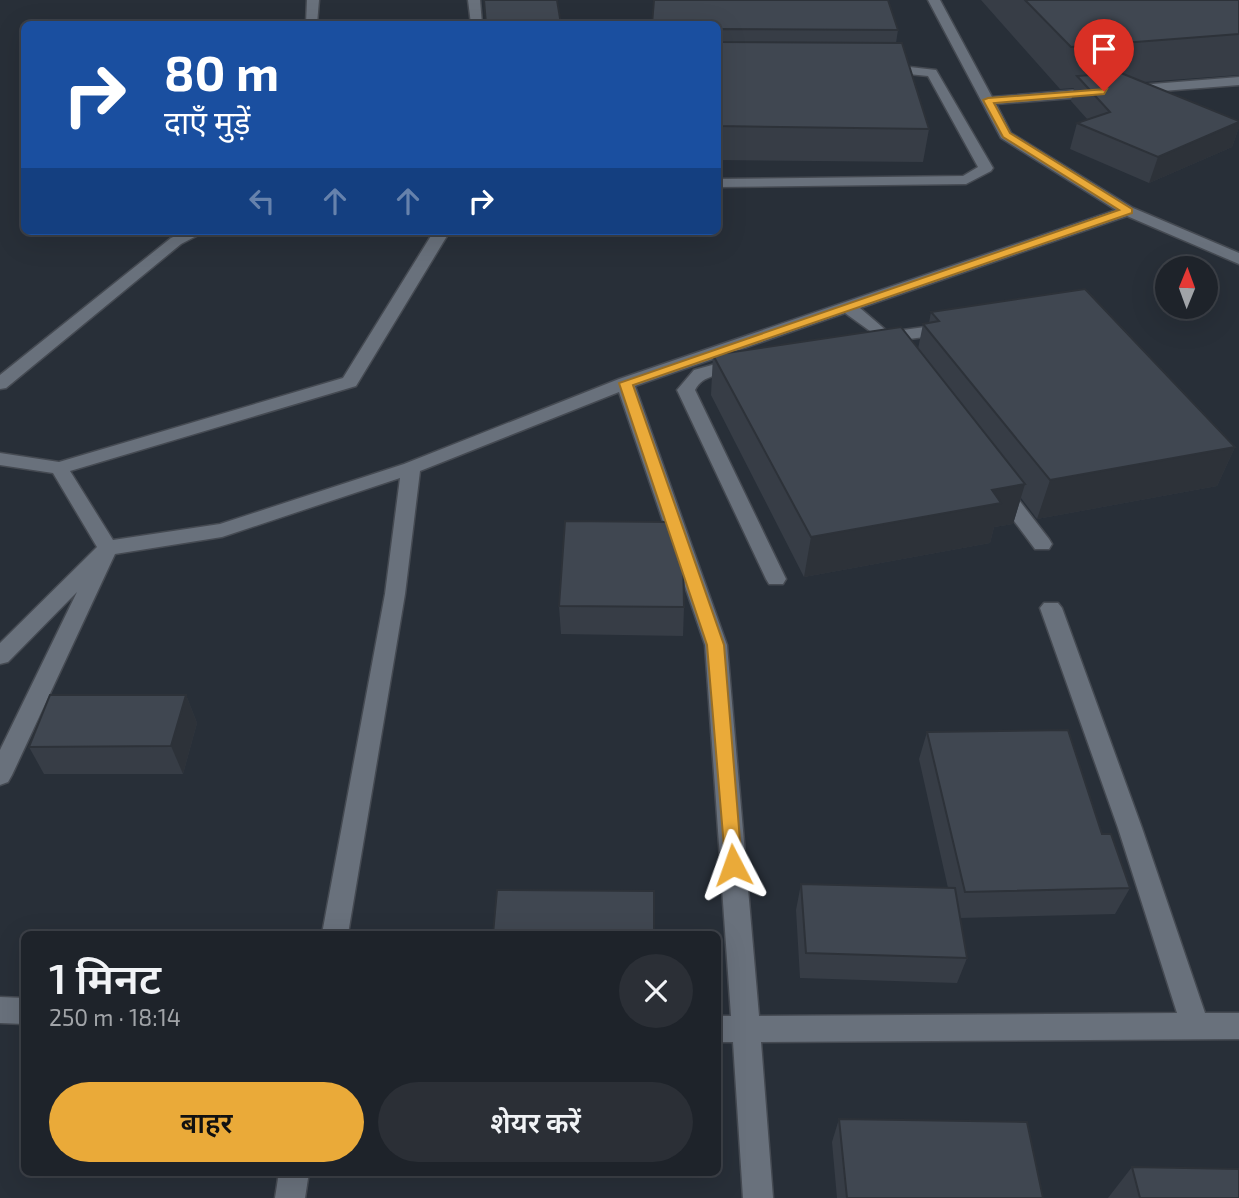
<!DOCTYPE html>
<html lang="hi">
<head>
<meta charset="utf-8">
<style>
  :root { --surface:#1e232a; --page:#2b2f36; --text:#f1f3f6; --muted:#a1a4a8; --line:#3c4047; --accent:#eaaa39 }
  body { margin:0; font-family:"Exo 2","Noto Sans Devanagari",sans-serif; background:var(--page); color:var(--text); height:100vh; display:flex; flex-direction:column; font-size:26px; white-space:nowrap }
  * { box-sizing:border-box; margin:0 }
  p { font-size:23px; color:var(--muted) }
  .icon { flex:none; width:38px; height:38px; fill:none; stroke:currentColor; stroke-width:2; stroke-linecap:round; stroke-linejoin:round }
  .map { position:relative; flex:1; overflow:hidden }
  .details { position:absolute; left:21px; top:931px; width:700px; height:245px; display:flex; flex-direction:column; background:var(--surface); border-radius:10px; box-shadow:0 7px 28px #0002,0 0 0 2px var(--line) }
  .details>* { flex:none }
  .hud { position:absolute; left:21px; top:21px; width:700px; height:214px; border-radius:10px; box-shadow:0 7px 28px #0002,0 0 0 2px var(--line); background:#1a4fa0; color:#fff; overflow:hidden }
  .needle { width:46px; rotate:1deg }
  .tools { position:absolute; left:1155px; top:256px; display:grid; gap:14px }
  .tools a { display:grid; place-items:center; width:63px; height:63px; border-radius:50%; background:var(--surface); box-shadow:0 7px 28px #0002,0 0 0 2px var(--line); font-size:35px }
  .pin { position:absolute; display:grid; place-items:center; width:60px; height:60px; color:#fff; margin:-72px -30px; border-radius:50% 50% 50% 0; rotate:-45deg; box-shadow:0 0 7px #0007 }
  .pin .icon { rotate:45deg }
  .me { position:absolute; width:77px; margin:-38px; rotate:356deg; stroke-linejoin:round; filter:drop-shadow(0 0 5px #0008) }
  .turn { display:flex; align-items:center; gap:24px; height:147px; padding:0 28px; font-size:32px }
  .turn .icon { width:91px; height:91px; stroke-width:2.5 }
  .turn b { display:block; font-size:49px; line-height:60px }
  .lanes { display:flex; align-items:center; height:66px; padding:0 28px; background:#0003; justify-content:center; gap:35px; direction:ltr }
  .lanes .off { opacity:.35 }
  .round { display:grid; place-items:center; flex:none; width:74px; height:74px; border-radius:37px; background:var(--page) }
  .head { display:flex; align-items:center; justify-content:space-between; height:119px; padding:0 28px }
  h1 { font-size:42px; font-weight:600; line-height:52px }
  .action { display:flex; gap:14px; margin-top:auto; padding:14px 28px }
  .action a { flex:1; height:80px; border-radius:42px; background:var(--accent); color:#111; font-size:28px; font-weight:600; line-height:80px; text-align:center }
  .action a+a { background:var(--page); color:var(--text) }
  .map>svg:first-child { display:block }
</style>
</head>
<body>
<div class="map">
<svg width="1239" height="1198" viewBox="0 0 1239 1198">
  <rect width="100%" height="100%" fill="#282f38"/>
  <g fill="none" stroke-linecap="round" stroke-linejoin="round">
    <defs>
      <g id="street">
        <path d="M 307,0 L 319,0 L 317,24 L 306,24 Z"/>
        <path d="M 468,0 L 480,0 L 482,24 L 471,24 Z"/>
        <path d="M 928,0 L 940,0 L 992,97 L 1239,77 L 1239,85 L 996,104 L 1011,133 L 1133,208 L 1239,253 L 1239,264 L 1127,216 L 860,308 L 888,332 L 947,324 L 953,325 L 953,333 L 895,341 L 898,345 L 890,350 L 872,342 L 870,331 L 845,313 L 635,386 L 727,645 L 759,1016 L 1177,1013 L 1118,828 L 1040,608 L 1044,603 L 1058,603 L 1062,608 L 1142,828 L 1205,1013 L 1239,1013 L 1239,1039 L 761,1042 L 773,1198 L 743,1198 L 733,1042 L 718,1042 L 718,1016 L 731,1016 L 705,645 L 619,392 L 420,471 L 405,594 L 348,934 L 322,934 L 385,594 L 400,478 L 222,537 L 115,554 L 12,775 L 8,782 L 0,785 L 0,750 L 77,592 L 8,662 L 0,664 L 0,643 L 97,547 L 53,473 L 0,465 L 0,453 L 59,462 L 343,378 L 434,231 L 450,231 L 356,386 L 70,471 L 113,540 L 220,524 L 404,464 L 619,379 L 1116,210 L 1001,138 Z"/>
        <path d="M 883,64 L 936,70 L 993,168 L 991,171 L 966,184 L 718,187 L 718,179 L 963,176 L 978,167 L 928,76 L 879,71 L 879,65 Z"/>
        <path d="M 186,231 L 206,231 L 181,244 L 6,388 L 0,389 L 0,375 L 171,238 Z"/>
        <path d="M 723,362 L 732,367 C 720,378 704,373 695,390 L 786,579 L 783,584 L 769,584 L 766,579 L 677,390 L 694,370 Z"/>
        <path d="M 1001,484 L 1008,486 L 1049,539 L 1052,544 L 1049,549 L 1035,549 L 994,494 L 991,490 L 994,486 Z"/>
        <path d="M 0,997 L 24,998 L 24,1024 L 0,1023 Z"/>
        <path d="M 279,1172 L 309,1172 L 305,1198 L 275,1198 Z"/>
      </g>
    </defs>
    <use href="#street" stroke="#454a52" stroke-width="3"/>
    <use href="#street" fill="#69717c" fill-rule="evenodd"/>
  </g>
  <g fill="#373d46">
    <path d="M 981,0 L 1239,0 L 1239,75 L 1144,82 L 1239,121 L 1239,127 L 1232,147 L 1149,183 L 1070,149 L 1077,123 L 1088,120 L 1071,101 L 1074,88 L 1060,89 Z"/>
    <path d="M 718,24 L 898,30 L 896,43 L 929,129 L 923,162 L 718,160 Z"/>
    <path d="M 931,312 L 1235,447 L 1217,486 L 1037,519 L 1021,498 L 1013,524 L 994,527 L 990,543 L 804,577 L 711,395 L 713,355 L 918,349 L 923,324 L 929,323 Z"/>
    <path d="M 559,606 L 684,607 L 683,636 L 561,634 Z"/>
    <path d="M 186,695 L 197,723 L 183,774 L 44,774 L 29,747 Z"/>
    <path d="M 927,732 L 1102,834 L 1130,888 L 1115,914 L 960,918 L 967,958 L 957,983 L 800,978 L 796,910 L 801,884 L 948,888 L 919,759 Z"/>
    <path d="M 839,1119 L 1043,1198 L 837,1198 L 832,1142 Z"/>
    <path d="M 1132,1167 L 1239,1198 L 1108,1198 Z"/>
  </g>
  <g fill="#2d3239">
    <path d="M 1239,122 L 1239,127 L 1232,147 L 1149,183 L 1158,157 Z"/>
    <path d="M 1235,447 L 1217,486 L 1037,519 L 1050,480 Z"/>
    <path d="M 1025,484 L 1013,524 L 994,527 L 990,543 L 804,577 L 811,537 L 992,490 Z"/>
    <path d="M 186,695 L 197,723 L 183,774 L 171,746 Z"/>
  </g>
  <g fill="#404751" stroke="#2d3239" stroke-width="2">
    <path d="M 484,0 L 557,0 L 561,24 L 486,24 Z"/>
    <path d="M 654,0 L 888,0 L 898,30 L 720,29 L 718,38 L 718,24 L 652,24 Z"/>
    <path d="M 1025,0 L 1239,0 L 1239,34 L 1071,47 Z"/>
    <path d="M 718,39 L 720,42 L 902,43 L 929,129 L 718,126 Z"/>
    <path d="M 1121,73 L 1239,121 L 1239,122 L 1158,157 L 1077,123 L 1110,112 L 1077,76 Z"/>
    <path d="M 1085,289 L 1235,447 L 1050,480 L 923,324 L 939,321 L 931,312 Z"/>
    <path d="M 901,327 L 1025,484 L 992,490 L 1001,503 L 811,537 L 713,355 Z"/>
    <path d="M 565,521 L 671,522 L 683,556 L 684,607 L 559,606 Z"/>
    <path d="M 50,695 L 186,695 L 171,746 L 29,747 Z"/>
    <path d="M 1068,730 L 1102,834 L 1111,834 L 1130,888 L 965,892 L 927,732 Z"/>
    <path d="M 801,884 L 955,888 L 967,958 L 806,953 Z"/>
    <path d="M 497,890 L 654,891 L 654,934 L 493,934 Z"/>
    <path d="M 839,1119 L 1027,1122 L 1043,1198 L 847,1198 Z"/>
    <path d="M 1132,1167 L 1239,1169 L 1239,1198 L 1140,1198 Z"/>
  </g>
  <path fill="#eaaa39" stroke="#986e25" stroke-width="2" d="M 1107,89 L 1104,94 L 994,103 L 1010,133 L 1132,209 L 1132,213 L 633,385 L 724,645 L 742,865 L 740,871 L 726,871 L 707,645 L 619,383 L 1119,210 L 1003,137 L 983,100 L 988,98 Z"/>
</svg>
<div class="tools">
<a><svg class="needle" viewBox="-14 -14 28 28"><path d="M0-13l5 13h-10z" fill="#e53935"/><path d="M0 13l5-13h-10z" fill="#a1a4a8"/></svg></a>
</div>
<div class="pin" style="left:1104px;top:91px;background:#d93025"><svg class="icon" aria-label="arrive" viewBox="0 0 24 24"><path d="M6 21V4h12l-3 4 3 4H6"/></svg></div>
<svg class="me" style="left:733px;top:865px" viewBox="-20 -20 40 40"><path d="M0-17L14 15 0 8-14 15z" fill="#eaaa39" stroke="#fff" stroke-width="4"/></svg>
<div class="hud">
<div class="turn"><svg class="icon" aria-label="right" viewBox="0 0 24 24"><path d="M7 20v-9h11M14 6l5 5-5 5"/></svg><div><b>80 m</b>दाएँ मुड़ें</div></div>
<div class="lanes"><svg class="icon off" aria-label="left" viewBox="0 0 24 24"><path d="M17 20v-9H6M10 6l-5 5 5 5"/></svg><svg class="icon off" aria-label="ahead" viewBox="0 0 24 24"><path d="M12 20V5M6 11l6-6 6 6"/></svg><svg class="icon off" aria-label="ahead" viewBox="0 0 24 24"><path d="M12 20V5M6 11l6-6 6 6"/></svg><svg class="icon" aria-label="right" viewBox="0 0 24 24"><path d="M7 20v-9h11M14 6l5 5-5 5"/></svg></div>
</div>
<section class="details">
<div class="head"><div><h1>1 मिनट</h1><p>250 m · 18:14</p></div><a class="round"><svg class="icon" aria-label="close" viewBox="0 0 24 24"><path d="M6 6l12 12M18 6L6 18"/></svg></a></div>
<div class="action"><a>बाहर</a><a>शेयर करें</a></div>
</section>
</div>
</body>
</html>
